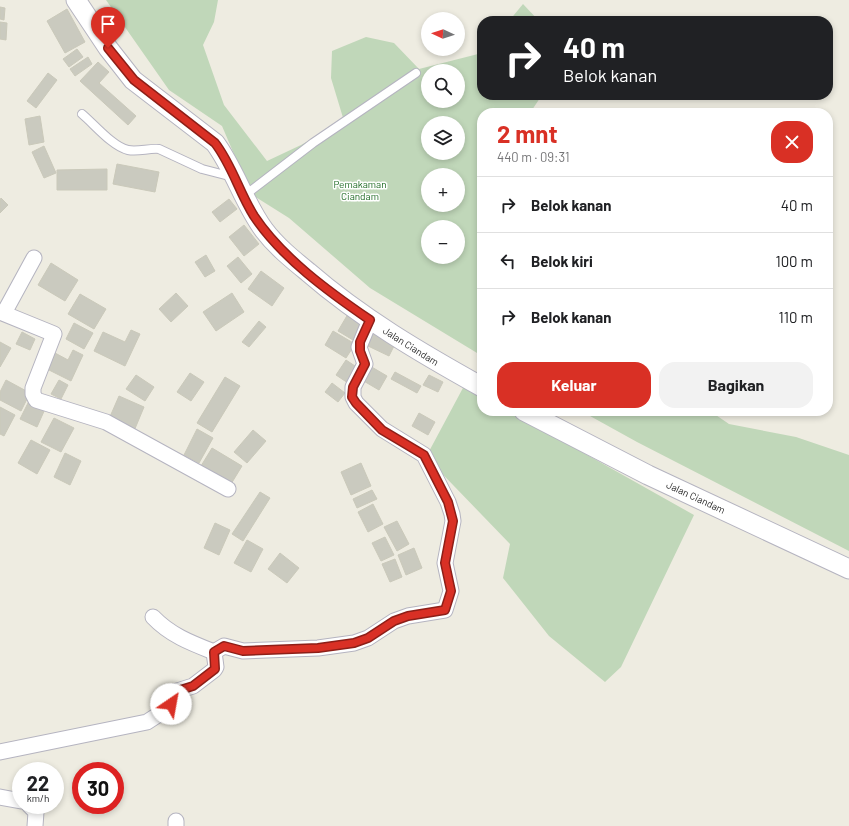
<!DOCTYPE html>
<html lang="id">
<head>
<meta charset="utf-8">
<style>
  :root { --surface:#fff; --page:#f2f2f2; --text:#202124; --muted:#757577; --line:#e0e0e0; --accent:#d93025 }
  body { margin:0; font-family:Barlow,sans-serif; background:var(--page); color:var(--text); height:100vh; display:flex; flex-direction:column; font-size:15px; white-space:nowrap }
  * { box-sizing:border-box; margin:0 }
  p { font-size:13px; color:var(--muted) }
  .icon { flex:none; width:22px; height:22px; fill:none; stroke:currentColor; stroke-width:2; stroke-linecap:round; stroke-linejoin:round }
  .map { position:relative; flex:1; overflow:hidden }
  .panel { position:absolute; left:477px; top:108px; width:356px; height:308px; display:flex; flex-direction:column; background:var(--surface); border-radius:16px; box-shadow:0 2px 6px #0003 }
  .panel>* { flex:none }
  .hud { position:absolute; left:477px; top:16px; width:356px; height:84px; border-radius:16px; box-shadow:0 2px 6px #0003; background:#202124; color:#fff; overflow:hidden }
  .needle { width:26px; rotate:273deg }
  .controls { position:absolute; left:421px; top:12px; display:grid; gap:8px }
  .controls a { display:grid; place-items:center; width:44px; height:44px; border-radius:50%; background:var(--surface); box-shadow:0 2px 6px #0003; font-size:20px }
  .speed { position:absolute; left:12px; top:762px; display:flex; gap:8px; font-size:20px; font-weight:700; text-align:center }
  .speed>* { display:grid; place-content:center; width:52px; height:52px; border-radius:50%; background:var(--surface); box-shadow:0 2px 6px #0003; line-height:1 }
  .speed small { font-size:10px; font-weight:400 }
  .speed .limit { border:6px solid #d22; background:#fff; color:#111 }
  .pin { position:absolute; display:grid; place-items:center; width:34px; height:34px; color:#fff; margin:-41px -17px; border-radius:50% 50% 50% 0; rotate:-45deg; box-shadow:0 0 4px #0007 }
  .pin .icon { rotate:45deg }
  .me { position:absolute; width:44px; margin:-22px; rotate:33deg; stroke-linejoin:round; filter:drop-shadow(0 0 3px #0008) }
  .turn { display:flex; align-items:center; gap:14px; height:84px; padding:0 20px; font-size:18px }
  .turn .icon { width:52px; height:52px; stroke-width:2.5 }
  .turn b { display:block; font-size:28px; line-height:34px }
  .round { display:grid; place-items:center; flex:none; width:42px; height:42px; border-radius:16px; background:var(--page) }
  .head { display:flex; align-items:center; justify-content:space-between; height:68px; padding:0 20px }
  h1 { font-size:24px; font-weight:700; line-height:30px; color:var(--accent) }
  .action { display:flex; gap:8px; margin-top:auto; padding:8px 20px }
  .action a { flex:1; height:46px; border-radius:16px; background:var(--accent); color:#fff; font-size:16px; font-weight:700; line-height:46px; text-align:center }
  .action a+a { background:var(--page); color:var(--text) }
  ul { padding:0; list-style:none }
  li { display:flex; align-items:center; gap:12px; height:56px; padding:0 20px; border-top:1px solid var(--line) }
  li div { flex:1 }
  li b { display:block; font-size:15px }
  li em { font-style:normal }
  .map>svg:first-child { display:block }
</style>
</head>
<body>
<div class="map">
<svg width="849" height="826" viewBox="0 0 849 826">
  <rect width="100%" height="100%" fill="#eeece1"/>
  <g fill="#c0d7b9" fill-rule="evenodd">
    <path d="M 106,0 L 218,0 L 214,22 L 203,45 L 224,105 L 267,161 L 301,145 L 344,121 L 331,78 L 332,51 L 366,37 L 394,43 L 419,69 L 482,53 L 482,95 L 542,95 L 530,113 L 482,113 L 482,356 L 370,288 L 289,218 L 251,194 L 222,126 L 169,90 ZM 428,71 L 458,71 L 458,101 L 428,101 ZM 428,123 L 458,123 L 458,153 L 428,153 ZM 428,175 L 458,175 L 458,205 L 428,205 ZM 428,227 L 458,227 L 458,257 L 428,257 Z"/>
    <path d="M 523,4 L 539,21 L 509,21 Z"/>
    <path d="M 464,386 L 482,396 L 482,411 L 509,411 L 694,515 L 621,667 L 605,682 L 549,636 L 503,578 L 510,544 L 426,457 Z"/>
    <path d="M 581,411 L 710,411 L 729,424 L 796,437 L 849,455 L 849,551 L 637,442 Z"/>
  </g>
  <g fill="#cacabf" stroke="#cac9ba">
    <path d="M 0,7 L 5,8 L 4,20 L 0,19 Z"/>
    <path d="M 67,9 L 85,42 L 65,53 L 47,21 Z"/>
    <path d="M 0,22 L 7,23 L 6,40 L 0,39 Z"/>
    <path d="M 77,49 L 83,57 L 69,67 L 63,59 Z"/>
    <path d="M 88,57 L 92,64 L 75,76 L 70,69 Z"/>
    <path d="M 98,62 L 109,72 L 99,83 L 136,116 L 128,125 L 80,81 Z"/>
    <path d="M 48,73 L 57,80 L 36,108 L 27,101 Z"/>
    <path d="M 40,116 L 44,142 L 29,145 L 25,119 Z"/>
    <path d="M 44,146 L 56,173 L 44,178 L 32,152 Z"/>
    <path d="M 117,164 L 159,172 L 155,192 L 113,184 Z"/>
    <path d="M 107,169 L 107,190 L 57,190 L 57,170 Z"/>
    <path d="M 1,198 L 8,205 L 0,213 L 0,200 Z"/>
    <path d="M 229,199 L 237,209 L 220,222 L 212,212 Z"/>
    <path d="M 244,225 L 259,244 L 244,256 L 229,237 Z"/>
    <path d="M 206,255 L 215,271 L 205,277 L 195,262 Z"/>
    <path d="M 238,257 L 252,274 L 241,283 L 227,266 Z"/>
    <path d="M 51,263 L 78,280 L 65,301 L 38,285 Z"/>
    <path d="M 261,271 L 284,288 L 272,306 L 248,289 Z"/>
    <path d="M 176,293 L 188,306 L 171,322 L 159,309 Z"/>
    <path d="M 232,293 L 244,312 L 216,331 L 203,312 Z"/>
    <path d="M 80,294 L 106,309 L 94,329 L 68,314 Z"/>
    <path d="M 348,314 L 363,324 L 353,340 L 338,331 Z"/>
    <path d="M 259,321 L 266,327 L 249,347 L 242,342 Z"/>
    <path d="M 74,323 L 93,333 L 84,349 L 66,339 Z"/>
    <path d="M 131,330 L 140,334 L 125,366 L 94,351 L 103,332 L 125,342 Z"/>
    <path d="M 333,331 L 355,344 L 346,358 L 325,345 Z"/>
    <path d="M 372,331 L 396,342 L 389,356 L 366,345 Z"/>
    <path d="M 22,332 L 35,339 L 30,350 L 16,344 Z"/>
    <path d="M 0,342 L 11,348 L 0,367 Z"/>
    <path d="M 73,350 L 83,355 L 71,381 L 47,369 L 55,353 L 68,360 Z"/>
    <path d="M 346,360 L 358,368 L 348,383 L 336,375 Z"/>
    <path d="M 370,366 L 387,376 L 379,390 L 362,380 Z"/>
    <path d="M 395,372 L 421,386 L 417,393 L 391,379 Z"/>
    <path d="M 190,373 L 204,382 L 191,401 L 177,392 Z"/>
    <path d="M 136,375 L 154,387 L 145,401 L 126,389 Z"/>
    <path d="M 429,375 L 443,382 L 438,392 L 423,385 Z"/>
    <path d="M 225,377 L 240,386 L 212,432 L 197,423 Z"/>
    <path d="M 6,380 L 30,393 L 21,411 L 0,400 L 0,392 Z"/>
    <path d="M 59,380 L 68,385 L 61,399 L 51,394 Z"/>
    <path d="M 332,383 L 345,393 L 338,402 L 325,392 Z"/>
    <path d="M 119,396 L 144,407 L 134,431 L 109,419 Z"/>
    <path d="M 29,401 L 45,409 L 37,427 L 20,419 Z"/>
    <path d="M 0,407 L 15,415 L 4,436 L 0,434 Z"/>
    <path d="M 419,413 L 435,422 L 428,435 L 412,426 Z"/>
    <path d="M 54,418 L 74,428 L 61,452 L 41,442 Z"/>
    <path d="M 197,429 L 213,438 L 199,463 L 184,455 Z"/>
    <path d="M 253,430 L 266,441 L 247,463 L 234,452 Z"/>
    <path d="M 31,440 L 50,450 L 37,474 L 18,463 Z"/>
    <path d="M 212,448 L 242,466 L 231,484 L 201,466 Z"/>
    <path d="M 65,453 L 81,461 L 70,485 L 54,477 Z"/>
    <path d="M 361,463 L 371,486 L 351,495 L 341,472 Z"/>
    <path d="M 372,490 L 377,499 L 357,508 L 353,499 Z"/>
    <path d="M 260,492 L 270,498 L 243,541 L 232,534 Z"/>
    <path d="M 373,504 L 383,524 L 368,532 L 358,512 Z"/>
    <path d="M 397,521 L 409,544 L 397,551 L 384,527 Z"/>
    <path d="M 215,523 L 230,530 L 219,555 L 204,548 Z"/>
    <path d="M 385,537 L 394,555 L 381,561 L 372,543 Z"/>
    <path d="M 247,540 L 263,549 L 251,572 L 234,563 Z"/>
    <path d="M 414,548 L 422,568 L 406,575 L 398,555 Z"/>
    <path d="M 280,553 L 299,568 L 287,583 L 268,569 Z"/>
    <path d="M 395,559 L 402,577 L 390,582 L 382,564 Z"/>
  </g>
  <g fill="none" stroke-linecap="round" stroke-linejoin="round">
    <defs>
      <g id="service">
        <path d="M 82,114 C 94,124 113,147 128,150 C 138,152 149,148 159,149 L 202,169 L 233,177"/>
        <path d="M 244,196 L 313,143 L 416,73"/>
      </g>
      <g id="minor">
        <path d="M 0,312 L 54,334 L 33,388 L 33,394 L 36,400 L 106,422 L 228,489"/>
        <path d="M 4,313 L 34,258"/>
        <path d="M 153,617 C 170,635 191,643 214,652"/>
        <path d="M 0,752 L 147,722 L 170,707 L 174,692 L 193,686 L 214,670 L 216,667 L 214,652 L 224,646 L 243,651 L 318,648 L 354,643 L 368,638 L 394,621 L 408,616 L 445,610 L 451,591 L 445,563 L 453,521 L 452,514 L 448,502 L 424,455 L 382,429 L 356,403 L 353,397 L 353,387 L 365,364 L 359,347 L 370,320"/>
        <path d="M 0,797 L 21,801"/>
        <path d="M 29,805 L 36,812 L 35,826"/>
        <path d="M 176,826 L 176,821"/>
      </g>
      <g id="tertiary">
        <path d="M 76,0 L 108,48 L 133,80 L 215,143 C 235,170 244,203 264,230 C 276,246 292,259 308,272 C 361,318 421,353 482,387"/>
        <path d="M 524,411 L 648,475 L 849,569"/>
      </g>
    </defs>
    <use href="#service" stroke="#b5b4c0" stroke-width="10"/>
    <use href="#minor" stroke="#b5b4c0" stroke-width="17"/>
    <use href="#tertiary" stroke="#b5b4c0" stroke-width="21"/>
    <use href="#service" stroke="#fff" stroke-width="8"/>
    <use href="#minor" stroke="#fff" stroke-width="15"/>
    <use href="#tertiary" stroke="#fff" stroke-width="19"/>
  </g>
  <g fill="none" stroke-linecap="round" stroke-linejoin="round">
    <defs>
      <path id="route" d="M 108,48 L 134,80 L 215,143 C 232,165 239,192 254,216 C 282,258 329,292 370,320 L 360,342 L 360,351 L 365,364 L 353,387 L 352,397 L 356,403 L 382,430 L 424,455 L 448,502 L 453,521 L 445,563 L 451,591 L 445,610 L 408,616 L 394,621 L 368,638 L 354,643 L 318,648 L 243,651 L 224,646 L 214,652 L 215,669 L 193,686 L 174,692 L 171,704"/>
    </defs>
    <use href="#route" stroke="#8d1f18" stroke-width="10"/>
    <use href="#route" stroke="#d93025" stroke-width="7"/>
  </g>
  <g text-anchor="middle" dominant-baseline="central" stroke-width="3" stroke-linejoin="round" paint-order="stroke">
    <g font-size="10" fill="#1e6a23" stroke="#fff">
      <text x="360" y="184">Pemakaman<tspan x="360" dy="12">Ciandam</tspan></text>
    </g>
    <g font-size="10" fill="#2e2e2e" stroke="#fff">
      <text transform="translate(411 346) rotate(32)">Jalan Ciandam</text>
      <text transform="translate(696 497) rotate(25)">Jalan Ciandam</text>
    </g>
  </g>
</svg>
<div class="controls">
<a><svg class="needle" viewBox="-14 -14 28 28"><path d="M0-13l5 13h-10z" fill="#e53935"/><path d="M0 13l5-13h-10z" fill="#757577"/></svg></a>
<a><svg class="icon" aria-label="search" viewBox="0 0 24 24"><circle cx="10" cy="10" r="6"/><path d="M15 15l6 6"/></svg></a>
<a><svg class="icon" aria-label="layers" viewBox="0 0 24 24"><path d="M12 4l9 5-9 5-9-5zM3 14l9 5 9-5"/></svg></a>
<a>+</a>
<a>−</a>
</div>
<div class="speed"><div>22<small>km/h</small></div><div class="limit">30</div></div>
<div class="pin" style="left:108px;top:48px;background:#d93025"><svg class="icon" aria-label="arrive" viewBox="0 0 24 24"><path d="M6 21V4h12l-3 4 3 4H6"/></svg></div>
<svg class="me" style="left:171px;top:704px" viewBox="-20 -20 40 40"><circle r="19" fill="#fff"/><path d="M0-13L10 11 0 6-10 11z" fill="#d93025"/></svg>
<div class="hud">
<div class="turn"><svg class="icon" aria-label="right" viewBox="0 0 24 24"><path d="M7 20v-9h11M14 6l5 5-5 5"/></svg><div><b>40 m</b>Belok kanan</div></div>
</div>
<section class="panel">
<div class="head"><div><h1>2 mnt</h1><p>440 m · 09:31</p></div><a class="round" style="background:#d93025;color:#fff"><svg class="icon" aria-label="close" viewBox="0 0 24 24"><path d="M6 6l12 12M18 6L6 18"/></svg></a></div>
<ul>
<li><svg class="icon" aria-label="right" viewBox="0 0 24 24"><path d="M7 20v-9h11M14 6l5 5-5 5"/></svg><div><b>Belok kanan</b></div><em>40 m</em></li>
<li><svg class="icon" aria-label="left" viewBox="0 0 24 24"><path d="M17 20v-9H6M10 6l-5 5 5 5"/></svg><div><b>Belok kiri</b></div><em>100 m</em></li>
<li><svg class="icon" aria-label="right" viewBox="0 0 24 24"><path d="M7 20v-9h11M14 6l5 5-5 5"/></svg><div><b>Belok kanan</b></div><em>110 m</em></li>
</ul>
<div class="action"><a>Keluar</a><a>Bagikan</a></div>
</section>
</div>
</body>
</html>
